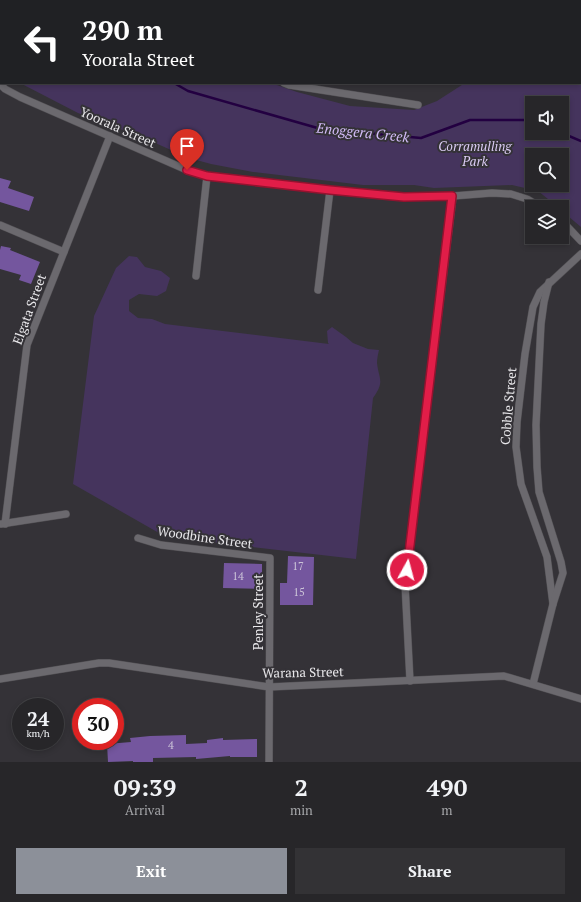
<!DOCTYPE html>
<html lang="en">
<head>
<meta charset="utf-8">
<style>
  :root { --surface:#272629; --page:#333235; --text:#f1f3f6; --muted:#a4a5a8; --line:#434346; --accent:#8c9099 }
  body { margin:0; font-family:"PT Serif",serif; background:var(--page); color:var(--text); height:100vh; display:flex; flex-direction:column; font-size:15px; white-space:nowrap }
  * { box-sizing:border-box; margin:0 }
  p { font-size:13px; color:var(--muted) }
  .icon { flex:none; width:22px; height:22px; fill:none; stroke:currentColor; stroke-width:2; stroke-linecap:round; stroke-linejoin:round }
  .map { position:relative; height:762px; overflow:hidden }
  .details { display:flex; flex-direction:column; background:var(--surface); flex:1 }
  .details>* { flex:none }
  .top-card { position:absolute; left:0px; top:0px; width:581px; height:84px; box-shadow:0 2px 6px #0003,0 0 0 1px var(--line); background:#202124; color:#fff; overflow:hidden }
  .buttons { position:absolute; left:525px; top:96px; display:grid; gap:8px }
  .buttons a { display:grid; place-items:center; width:44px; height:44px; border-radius:0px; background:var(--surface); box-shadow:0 2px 6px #0003,0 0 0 1px var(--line); font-size:20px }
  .speed { position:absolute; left:12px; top:698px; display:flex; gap:8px; font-size:20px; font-weight:700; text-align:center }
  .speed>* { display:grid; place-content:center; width:52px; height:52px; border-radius:50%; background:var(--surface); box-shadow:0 2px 6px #0003,0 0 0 1px var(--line); line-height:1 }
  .speed small { font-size:10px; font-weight:400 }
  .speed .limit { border:6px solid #d22; background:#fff; color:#111 }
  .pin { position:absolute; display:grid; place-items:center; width:34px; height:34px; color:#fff; margin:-41px -17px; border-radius:50% 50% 50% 0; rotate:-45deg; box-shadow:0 0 4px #0007 }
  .pin .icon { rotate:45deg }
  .me { position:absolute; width:44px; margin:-22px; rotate:7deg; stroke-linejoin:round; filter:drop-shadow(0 0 3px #0008) }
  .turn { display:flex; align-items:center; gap:14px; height:84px; padding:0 16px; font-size:18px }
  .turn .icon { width:52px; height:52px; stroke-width:2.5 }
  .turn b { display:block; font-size:28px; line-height:34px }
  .eta { display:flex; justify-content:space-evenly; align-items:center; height:68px; text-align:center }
  .eta b { font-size:24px; font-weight:600; line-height:28px }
  .button { display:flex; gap:8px; margin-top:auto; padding:8px 16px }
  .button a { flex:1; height:46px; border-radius:0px; background:var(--accent); color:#fff; font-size:16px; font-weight:600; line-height:46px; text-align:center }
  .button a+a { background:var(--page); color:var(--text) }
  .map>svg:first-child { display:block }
</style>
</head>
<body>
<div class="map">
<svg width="581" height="762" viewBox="0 0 581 762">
  <rect width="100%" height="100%" fill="#343237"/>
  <g fill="#45345d" fill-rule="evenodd">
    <path d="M 0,0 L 108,0 L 108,1 L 1,1 L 1,65 Z"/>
    <path d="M 20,83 L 271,83 L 297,92 L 350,106 L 414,110 L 437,101 L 465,83 L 575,83 L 581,84 L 581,227 L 562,211 L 562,207 L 558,207 L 538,191 L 512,185 L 434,188 L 414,185 L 363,185 L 253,172 L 211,164 L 189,158 L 144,138 L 78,113 ZM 532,103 L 562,103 L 562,133 L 532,133 ZM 532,155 L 562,155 L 562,185 L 532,185 Z"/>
    <path d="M 129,256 L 137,257 L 145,267 L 161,271 L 170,278 L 166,291 L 157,296 L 139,294 L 129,300 L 129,311 L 138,318 L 152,319 L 165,324 L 329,344 L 328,343 L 327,331 L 332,327 L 346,337 L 353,343 L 368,349 L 379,350 C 378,354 377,359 377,363 C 379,380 385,381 373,398 L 356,559 L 166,537 L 73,484 L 94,316 L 116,268 Z"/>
  </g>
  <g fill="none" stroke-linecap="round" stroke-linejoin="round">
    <g stroke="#230041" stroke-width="2.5">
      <path d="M 58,0 L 59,1"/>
      <path d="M 174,83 L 188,91 L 321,129 L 421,138 L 470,120 L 532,120"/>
      <path d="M 562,133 L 581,141"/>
    </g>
  </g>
  <g fill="#74569e">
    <path d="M 0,178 L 11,181 L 8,188 L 34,197 L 29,211 L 0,202 Z"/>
    <path d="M 1,246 L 11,248 L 10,250 L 40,262 L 31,284 L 19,280 L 21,275 L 0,269 L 0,250 Z"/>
    <path d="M 288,556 L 314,557 L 313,605 L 280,605 L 280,583 L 287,583 Z"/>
    <path d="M 224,563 L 262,564 L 262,589 L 223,588 Z"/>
    <path d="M 186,735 L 186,744 L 207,743 L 207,740 L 223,738 L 223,740 L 257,739 L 257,757 L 230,757 L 230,756 L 196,759 L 196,757 L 153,758 L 153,762 L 133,762 L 133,761 L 108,762 L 107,744 L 131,742 L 130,738 L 150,736 Z"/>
  </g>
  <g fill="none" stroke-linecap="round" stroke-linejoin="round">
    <defs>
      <g id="minor">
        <path d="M 112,0 L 113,1"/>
        <path d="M 237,1 L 237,0"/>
        <path d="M 284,83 L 289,85 L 418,105"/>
        <path d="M 0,84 L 5,89 L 20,97 L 187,170 L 207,176 L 330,190 L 404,197 L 453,196 L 492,193 L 511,194 L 527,199 L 540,207"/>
        <path d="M 562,221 L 581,241"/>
        <path d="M 0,225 L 64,252"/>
        <path d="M 196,276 L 207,176"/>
        <path d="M 318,290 L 330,190"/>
        <path d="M 1,524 L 66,514"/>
        <path d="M 5,524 L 27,345 L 110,136"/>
        <path d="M 138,538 L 161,545 L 270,558 L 269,762"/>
        <path d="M 553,604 L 547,557 L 521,484 L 516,447 L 517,422 L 525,354 L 533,307 L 540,292 L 581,254"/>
        <path d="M 0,679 L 99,663 L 109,663 L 269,687 L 504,676 L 581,699"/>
        <path d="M 410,681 L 405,584 L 453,196"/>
        <path d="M 533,684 L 553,604 L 563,573 L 561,562 L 539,492 L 537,467 L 536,425 L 541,324 L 544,302 L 549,282"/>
      </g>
    </defs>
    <use href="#minor" stroke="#514f53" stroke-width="8"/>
    <use href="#minor" stroke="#6b696e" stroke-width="7"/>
  </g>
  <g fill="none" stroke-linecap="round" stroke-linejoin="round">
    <defs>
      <path id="route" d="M 187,170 L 207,176 L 330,190 L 404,197 L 452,196 L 407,570"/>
    </defs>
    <use href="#route" stroke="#92132f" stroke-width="10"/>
    <use href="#route" stroke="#e11d48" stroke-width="7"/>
  </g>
  <g text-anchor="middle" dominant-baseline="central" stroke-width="4" stroke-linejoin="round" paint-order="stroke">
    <g font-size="11" fill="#cbc3d7">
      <text x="298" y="566">17</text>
      <text x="238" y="576">14</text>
      <text x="299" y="592">15</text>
      <text x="171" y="745">4</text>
    </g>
    <g font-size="13" fill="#e8e7ea" stroke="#343237">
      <text transform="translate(118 127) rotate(24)">Yoorala Street</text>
      <text transform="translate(29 309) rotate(-70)">Elgata Street</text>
      <text transform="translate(508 406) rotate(-85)">Cobble Street</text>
      <text transform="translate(205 537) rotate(8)">Woodbine Street</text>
      <text transform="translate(258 612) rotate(-90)">Penley Street</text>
      <text transform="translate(303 672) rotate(-1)">Warana Street</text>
    </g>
    <g font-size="13" font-style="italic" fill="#dbccf4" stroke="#343237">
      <text x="475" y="146">Corramulling<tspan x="475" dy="15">Park</tspan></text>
    </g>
    <g font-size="14" font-style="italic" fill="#d3bcf8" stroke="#343237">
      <text transform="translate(363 132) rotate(6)">Enoggera Creek</text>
    </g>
  </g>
</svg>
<div class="buttons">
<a><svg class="icon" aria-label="sound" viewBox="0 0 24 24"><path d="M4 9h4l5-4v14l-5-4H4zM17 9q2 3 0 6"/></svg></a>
<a><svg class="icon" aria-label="search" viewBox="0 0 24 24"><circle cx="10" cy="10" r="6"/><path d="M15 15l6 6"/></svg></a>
<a><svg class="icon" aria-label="layers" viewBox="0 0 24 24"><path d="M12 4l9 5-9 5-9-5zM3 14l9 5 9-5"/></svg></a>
</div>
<div class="speed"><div>24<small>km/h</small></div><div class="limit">30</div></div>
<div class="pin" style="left:187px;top:170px;background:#d93025"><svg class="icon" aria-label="arrive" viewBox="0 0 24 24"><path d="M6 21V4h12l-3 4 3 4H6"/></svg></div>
<svg class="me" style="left:407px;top:570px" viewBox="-20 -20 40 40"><circle r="17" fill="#e11d48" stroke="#fff" stroke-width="3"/><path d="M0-11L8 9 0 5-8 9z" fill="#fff"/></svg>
<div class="top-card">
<div class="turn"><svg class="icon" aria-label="left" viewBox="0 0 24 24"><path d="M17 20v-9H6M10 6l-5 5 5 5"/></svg><div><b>290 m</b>Yoorala Street</div></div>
</div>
</div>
<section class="details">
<div class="eta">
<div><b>09:39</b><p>Arrival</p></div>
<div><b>2</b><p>min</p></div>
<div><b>490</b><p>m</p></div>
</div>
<div class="button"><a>Exit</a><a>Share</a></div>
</section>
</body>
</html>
